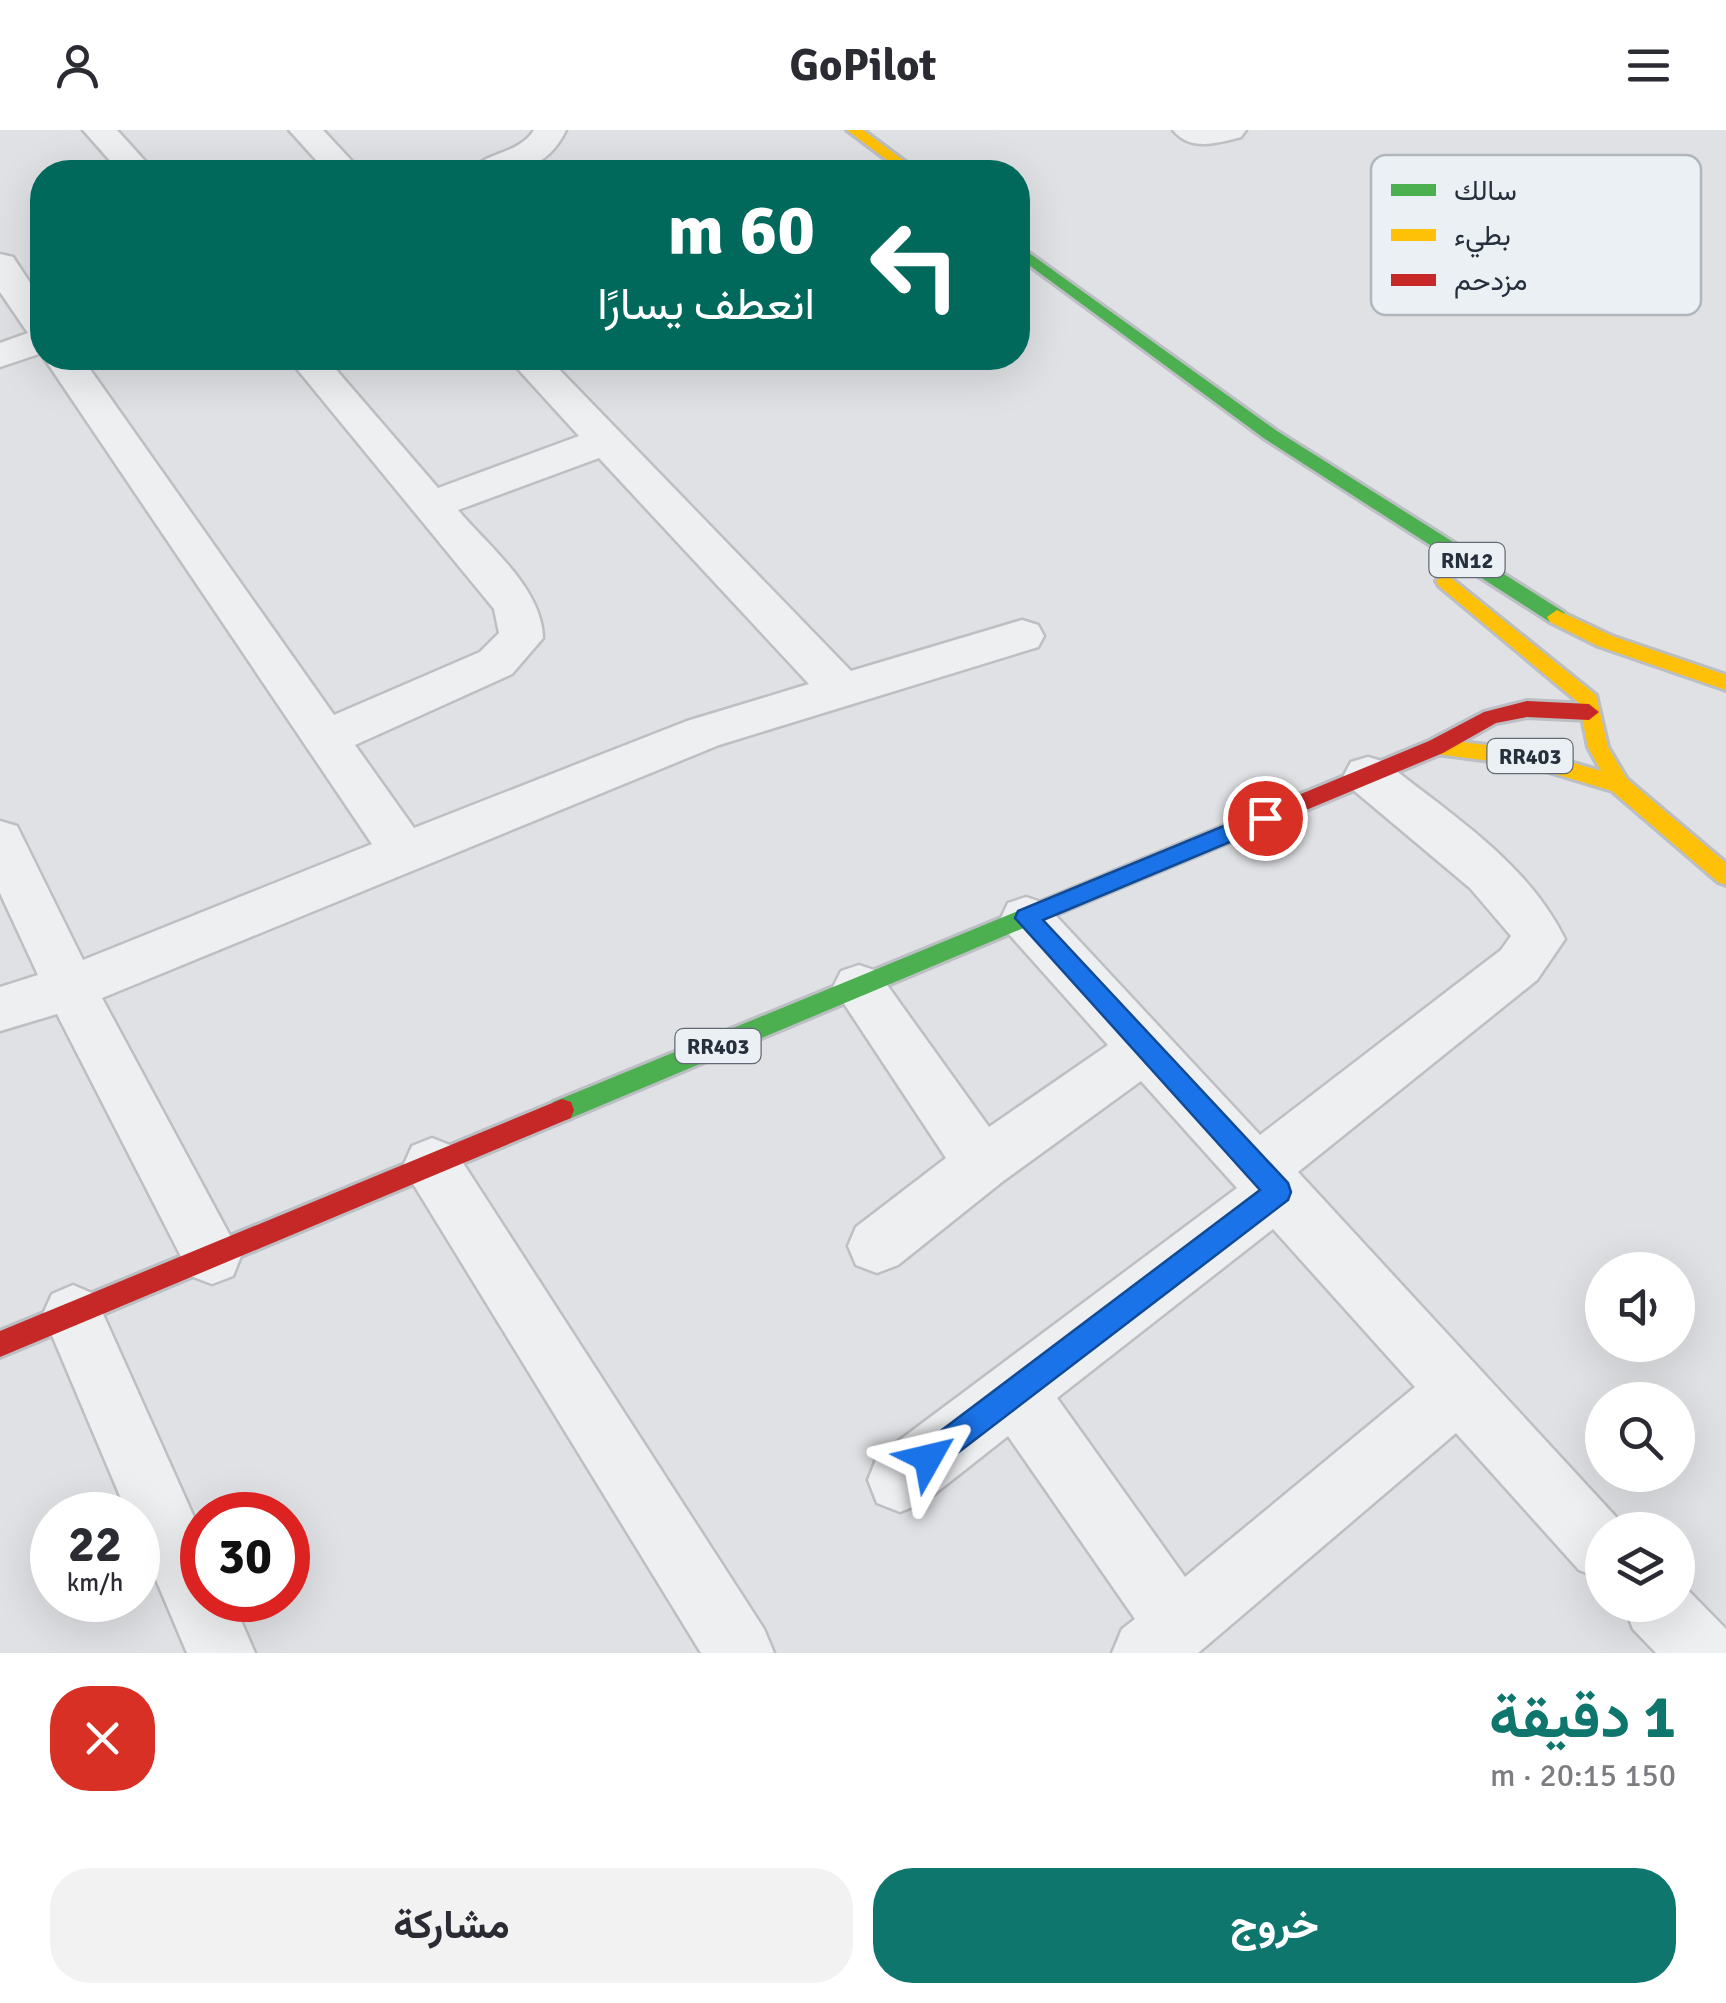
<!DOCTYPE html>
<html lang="ar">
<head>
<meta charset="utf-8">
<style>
  :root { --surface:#fff; --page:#f2f2f3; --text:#2b2b33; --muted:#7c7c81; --accent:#0f766e }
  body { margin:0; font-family:Signika,Vazirmatn,sans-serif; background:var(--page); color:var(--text); direction:rtl; height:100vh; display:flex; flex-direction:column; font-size:38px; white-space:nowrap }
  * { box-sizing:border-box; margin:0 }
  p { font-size:32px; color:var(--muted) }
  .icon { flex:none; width:55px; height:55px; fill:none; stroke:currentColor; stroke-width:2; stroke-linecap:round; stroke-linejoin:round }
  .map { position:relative; height:1523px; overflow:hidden; direction:ltr }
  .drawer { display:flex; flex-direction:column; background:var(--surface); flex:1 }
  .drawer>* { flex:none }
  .hud { position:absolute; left:30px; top:30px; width:1000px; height:210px; border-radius:40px; box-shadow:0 10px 40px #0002; direction:rtl; background:#00695c; color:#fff; overflow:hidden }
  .fabs { position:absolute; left:1585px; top:1122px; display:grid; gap:20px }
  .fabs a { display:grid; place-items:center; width:110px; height:110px; border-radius:50%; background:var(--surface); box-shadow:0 10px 40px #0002; font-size:50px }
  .speed { position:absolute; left:30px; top:1362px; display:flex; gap:20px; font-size:50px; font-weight:700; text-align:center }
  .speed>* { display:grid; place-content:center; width:130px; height:130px; border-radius:50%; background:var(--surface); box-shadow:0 10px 40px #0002; line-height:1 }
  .speed small { font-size:25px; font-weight:400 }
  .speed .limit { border:15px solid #d22; background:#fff; color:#111 }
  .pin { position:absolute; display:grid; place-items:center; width:85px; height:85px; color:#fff; margin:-42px; border:5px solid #fff; border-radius:50%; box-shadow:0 2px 10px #0007 }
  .me { position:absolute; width:110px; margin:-55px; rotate:53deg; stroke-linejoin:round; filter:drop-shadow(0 0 8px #0008) }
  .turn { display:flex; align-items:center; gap:35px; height:210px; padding:0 50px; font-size:45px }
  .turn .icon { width:130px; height:130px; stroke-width:2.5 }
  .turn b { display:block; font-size:70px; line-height:85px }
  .round { display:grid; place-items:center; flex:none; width:105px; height:105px; border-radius:40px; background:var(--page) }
  .headline { display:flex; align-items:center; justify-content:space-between; height:170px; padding:0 50px }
  h1 { font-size:60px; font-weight:700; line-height:75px; color:var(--accent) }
  .button { display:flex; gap:20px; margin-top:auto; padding:20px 50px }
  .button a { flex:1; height:115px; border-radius:40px; background:var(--accent); color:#fff; font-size:40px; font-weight:700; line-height:115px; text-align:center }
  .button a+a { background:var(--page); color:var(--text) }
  header { display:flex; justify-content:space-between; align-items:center; height:130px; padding:0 50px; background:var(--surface); font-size:45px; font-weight:700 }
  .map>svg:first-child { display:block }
</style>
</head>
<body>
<header><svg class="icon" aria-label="menu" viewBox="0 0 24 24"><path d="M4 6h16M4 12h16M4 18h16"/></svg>GoPilot<svg class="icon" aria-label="person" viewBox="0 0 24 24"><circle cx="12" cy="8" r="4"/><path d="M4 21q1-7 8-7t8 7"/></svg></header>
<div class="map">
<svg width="1726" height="1523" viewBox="0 0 1726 1523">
  <rect width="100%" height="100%" fill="#dfe1e4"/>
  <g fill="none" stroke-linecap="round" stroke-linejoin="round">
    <defs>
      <g id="street">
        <path d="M 83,0 L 117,0 L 155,42 L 120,42 Z"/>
        <path d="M 289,0 L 323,0 L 362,42 L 327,42 Z"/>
        <path d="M 534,0 L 566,0 C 547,41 511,45 470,42 C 485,21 519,25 534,0 Z"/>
        <path d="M 1173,0 L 1246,0 L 1241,7 C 1218,13 1190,22 1173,0 Z"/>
        <path d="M 0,124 L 13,127 L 42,171 L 42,223 L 0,237 L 0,213 L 28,203 L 0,162 Z"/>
        <path d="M 44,228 L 82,228 L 334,585 L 480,522 L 499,503 L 494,479 L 288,228 L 326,228 L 438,358 L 579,306 L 508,228 L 548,228 L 851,541 L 1022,490 L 1038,495 L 1044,506 L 1038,517 L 719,615 L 102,868 L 241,1126 L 233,1146 L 212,1154 L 191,1146 L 57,884 L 0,901 L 0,857 L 38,845 L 0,763 L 0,691 L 17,696 L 83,830 L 372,714 ZM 599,328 L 809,554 L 687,591 L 414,698 L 355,615 L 512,544 L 543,508 C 542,458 488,416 458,380 Z"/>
        <path d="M 1368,627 L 1385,632 C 1451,685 1526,731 1565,809 L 1537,850 L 1298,1042 L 1628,1400 L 1602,1400 L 1602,1449 L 1579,1440 L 1456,1303 L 1198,1523 L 1112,1523 L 1122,1499 L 1135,1489 L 1008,1306 L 923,1373 L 900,1382 L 877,1373 L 868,1350 L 877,1327 L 1237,1058 L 1141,951 L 1002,1052 L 898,1135 L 877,1143 L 856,1135 L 848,1116 L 856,1097 L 946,1028 L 833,857 L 841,841 L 859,835 L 877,841 L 989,997 L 1108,915 L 1008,803 L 1001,788 L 1008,773 L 1026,767 L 1044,773 L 1260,1005 L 1501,820 L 1511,806 L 1470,758 L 1351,658 L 1344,645 L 1351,632 ZM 1273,1099 L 1415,1257 L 1185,1447 L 1057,1268 Z"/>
        <path d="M 432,1008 L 452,1016 L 764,1499 L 774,1523 L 701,1523 L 412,1052 L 404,1034 L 412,1016 Z"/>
        <path d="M 73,1155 L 94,1164 L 202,1405 L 202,1470 L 232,1470 L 255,1523 L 187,1523 L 138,1407 L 138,1385 L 128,1385 L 43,1184 L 52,1164 Z"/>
        <path d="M 1678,1450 L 1726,1499 L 1726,1523 L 1656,1523 L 1633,1499 L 1624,1475 L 1678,1475 Z"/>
      </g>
      <g id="fast">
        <path d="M 1018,115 L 1277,301 L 1564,482 L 1567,487 L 1564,492 L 1550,492 L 1265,309 L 1018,127 Z"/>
        <path d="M 1118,740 L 1126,743 L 1129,749 L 1126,755 L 571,988 L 562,991 L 553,988 L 550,980 L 553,972 Z"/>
      </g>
      <g id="slow">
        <path d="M 847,0 L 863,0 L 919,42 L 903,42 Z"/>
        <path d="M 1446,444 L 1596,565 L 1608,617 L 1627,649 L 1726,733 L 1726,755 L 1718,752 L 1612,661 L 1529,636 L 1429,623 L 1426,617 L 1436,609 L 1529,620 L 1601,641 L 1588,617 L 1579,573 L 1439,456 L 1436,451 Z"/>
        <path d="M 1557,480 L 1612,506 L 1726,545 L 1726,560 L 1598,516 L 1550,492 L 1547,487 Z"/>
      </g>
      <g id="jam">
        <path d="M 1527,571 L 1589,574 L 1599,582 L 1589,590 L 1527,587 L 1496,593 L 1443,623 L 1126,755 L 1110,755 L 1107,749 L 1110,743 L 1429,611 L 1484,582 Z"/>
        <path d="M 562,969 L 571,972 L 574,980 L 571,988 L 0,1227 L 0,1201 Z"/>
      </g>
    </defs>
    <use href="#street" stroke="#bdbfc2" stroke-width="5"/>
    <use href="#fast" stroke="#bbbec2" stroke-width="6"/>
    <use href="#slow" stroke="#bbbec2" stroke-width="6"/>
    <use href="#jam" stroke="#bbbec2" stroke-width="6"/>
    <use href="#street" fill="#eeeff1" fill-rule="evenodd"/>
    <use href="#fast" fill="#4caf50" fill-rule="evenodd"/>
    <use href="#slow" fill="#ffc107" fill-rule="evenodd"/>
    <use href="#jam" fill="#c62828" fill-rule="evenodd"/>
  </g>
  <path fill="#1a73e8" stroke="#114b97" stroke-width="2.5" d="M 1265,679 L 1276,688 L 1273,694 L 1043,790 L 1288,1053 L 1291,1062 L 1288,1070 L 938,1338 L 928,1342 L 918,1338 L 914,1328 L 918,1318 L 1260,1060 L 1015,788 L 1018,781 Z"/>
  <g text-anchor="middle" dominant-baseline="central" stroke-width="8" stroke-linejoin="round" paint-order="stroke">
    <g fill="#ebf0f4" stroke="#616a74" stroke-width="2.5">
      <rect x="1429.5" y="413" width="75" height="34" rx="8"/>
      <rect x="1487.5" y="609" width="85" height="34" rx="8"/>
      <rect x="675.5" y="899" width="85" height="34" rx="8"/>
    </g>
    <g font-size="22" font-weight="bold" fill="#26303d">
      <text x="1467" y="430">RN12</text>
      <text x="1530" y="626">RR403</text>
      <text x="718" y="916">RR403</text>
    </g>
  </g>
  <rect x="1371" y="25" width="330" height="160" rx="15" fill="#ebf0f4" stroke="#b0b6bd" stroke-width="2.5"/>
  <rect x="1391" y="54" width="45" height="12" fill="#4caf50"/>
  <rect x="1391" y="99" width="45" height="12" fill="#ffc107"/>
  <rect x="1391" y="144" width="45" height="12" fill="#c62828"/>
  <g font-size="28" fill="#26303d">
    <text x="1454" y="70">سالك</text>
    <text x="1454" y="115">بطيء</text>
    <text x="1454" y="160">مزدحم</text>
  </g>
</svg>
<div class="fabs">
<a><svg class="icon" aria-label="sound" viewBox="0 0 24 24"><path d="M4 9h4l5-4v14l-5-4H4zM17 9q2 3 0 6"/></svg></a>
<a><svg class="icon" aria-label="search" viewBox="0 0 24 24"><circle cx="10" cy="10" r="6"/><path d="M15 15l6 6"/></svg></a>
<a><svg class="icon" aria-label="layers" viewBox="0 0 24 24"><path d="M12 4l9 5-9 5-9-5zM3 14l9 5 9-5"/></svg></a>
</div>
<div class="speed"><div>22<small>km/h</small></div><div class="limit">30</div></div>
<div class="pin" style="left:1265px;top:688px;background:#d93025"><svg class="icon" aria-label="arrive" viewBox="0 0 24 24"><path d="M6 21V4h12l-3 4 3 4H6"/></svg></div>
<svg class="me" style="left:928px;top:1328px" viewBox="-20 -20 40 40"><path d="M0-17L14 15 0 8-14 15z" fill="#1a73e8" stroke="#fff" stroke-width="4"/></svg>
<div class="hud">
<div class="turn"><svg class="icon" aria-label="left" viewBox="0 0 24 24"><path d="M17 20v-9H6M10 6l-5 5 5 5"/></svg><div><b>60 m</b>انعطف يسارًا</div></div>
</div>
</div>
<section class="drawer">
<div class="headline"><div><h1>1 دقيقة</h1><p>150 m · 20:15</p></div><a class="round" style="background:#d93025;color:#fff"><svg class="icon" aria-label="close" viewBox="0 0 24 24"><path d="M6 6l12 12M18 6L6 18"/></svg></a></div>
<div class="button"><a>خروج</a><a>مشاركة</a></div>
</section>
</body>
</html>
